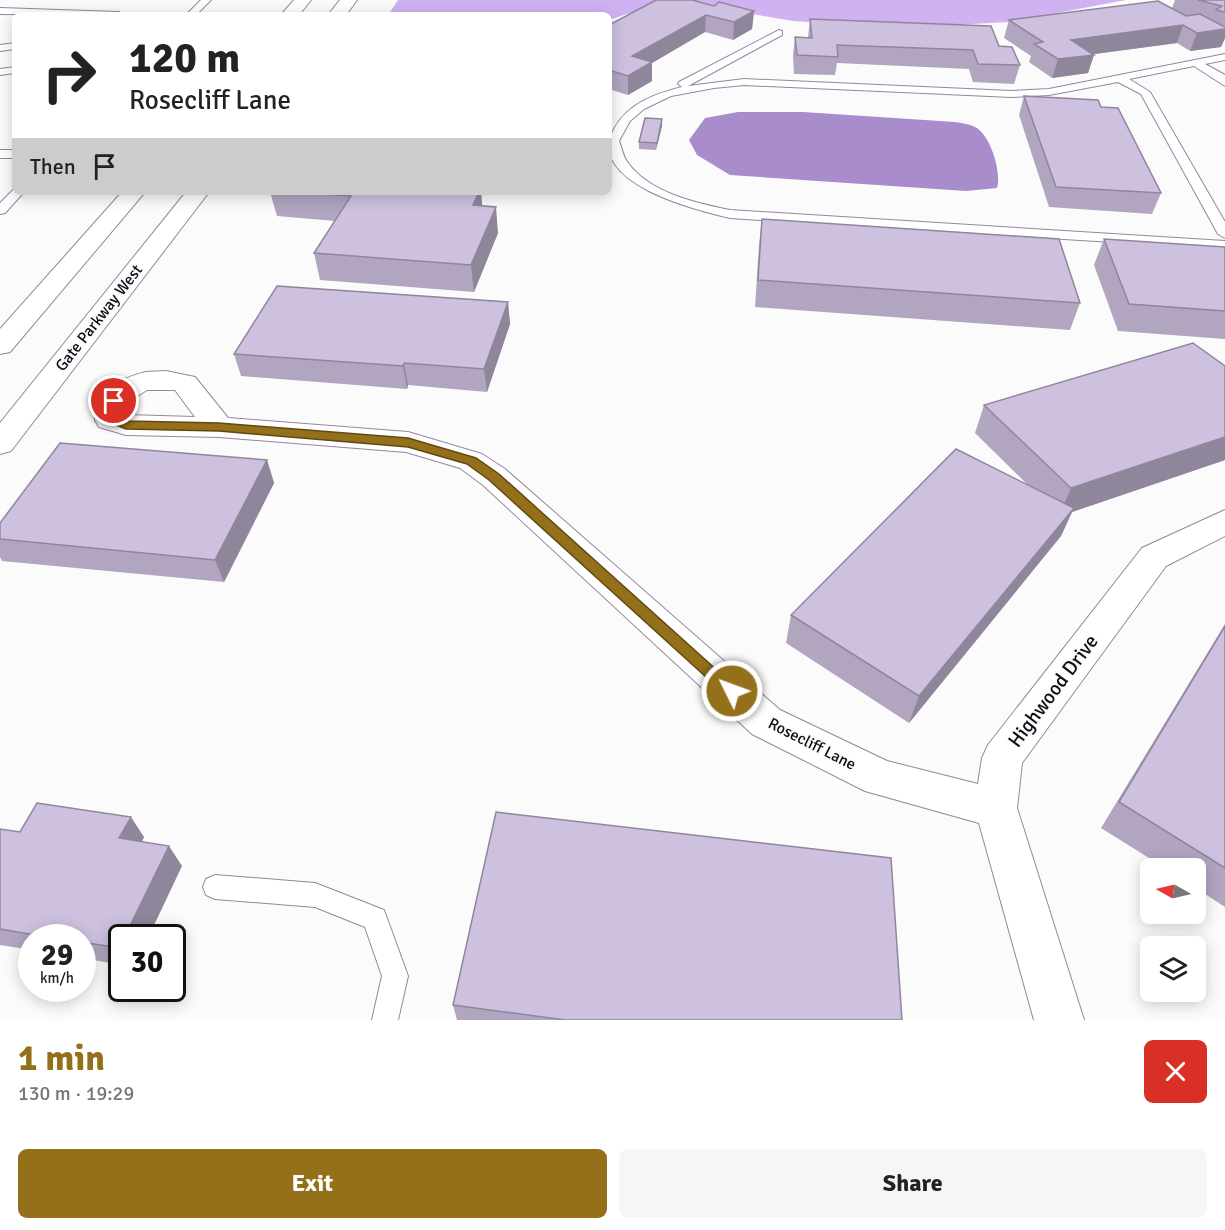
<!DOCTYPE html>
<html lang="en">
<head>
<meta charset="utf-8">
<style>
  :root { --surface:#fff; --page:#f6f6f6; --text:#222; --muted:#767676; --accent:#95701a }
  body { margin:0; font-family:Signika,sans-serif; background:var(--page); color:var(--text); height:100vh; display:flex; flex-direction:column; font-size:22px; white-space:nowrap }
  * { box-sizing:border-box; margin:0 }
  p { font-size:20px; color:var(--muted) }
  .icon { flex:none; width:33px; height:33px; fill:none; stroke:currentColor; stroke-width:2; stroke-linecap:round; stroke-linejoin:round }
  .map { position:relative; height:1020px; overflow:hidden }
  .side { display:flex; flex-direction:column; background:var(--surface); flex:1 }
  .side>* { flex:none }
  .hud { position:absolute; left:12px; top:12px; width:600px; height:183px; border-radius:9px; box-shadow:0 3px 15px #0003; background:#fff; color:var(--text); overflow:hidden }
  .needle { width:39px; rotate:278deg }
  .controls { position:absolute; left:1140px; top:858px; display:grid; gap:12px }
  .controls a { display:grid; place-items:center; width:66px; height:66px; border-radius:9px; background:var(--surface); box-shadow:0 3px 15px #0003; font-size:30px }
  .speed { position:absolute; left:18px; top:924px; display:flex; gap:12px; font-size:30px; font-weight:700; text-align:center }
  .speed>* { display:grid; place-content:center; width:78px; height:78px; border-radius:50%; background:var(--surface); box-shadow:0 3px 15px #0003; line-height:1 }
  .speed small { font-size:15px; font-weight:400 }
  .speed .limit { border:3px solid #111; border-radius:9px; background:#fff; color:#111 }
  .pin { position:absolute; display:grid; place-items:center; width:51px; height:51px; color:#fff; margin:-26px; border:3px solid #fff; border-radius:50%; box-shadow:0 2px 6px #0007 }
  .me { position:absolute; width:66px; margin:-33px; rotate:312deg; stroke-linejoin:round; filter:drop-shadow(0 0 4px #0008) }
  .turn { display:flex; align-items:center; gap:21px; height:126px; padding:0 18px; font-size:27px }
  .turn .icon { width:78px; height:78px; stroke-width:2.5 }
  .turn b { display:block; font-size:42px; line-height:51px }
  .then { display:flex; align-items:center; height:57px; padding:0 18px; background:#0003; gap:12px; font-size:22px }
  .round { display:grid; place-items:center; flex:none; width:63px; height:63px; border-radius:9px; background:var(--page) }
  .headline { display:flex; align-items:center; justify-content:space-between; height:102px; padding:0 18px }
  h1 { font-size:36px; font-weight:700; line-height:45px; color:var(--accent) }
  .action { display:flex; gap:12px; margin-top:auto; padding:12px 18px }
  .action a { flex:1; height:69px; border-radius:9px; background:var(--accent); color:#fff; font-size:24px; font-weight:700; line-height:69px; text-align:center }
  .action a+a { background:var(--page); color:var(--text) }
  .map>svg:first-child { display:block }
</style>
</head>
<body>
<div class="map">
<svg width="1225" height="1020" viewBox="0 0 1225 1020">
  <rect width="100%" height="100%" fill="#fbfbfb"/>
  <path fill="#d0b2f3" d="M 398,0 L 1126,0 L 1009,22 L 896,28 L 793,21 L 700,5 L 630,13 L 609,20 L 609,15 L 388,15 Z"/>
  <path fill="#a98ccb" d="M 738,112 L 803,112 L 955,122 C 961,123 969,124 975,127 C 990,134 1002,172 997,188 L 966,191 L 730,175 L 697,155 L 689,140 L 705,118 Z"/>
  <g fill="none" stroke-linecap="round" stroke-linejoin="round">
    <defs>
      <g id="lane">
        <path d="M 201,0 L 211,0 L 196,15 L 186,15 Z"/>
        <path d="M 0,8 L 119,12 L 124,15 L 0,14 Z"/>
        <path d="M 779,30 L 782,31 L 782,35 L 688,86 L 744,79 L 1012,91 L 1049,89 L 1225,54 L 1225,60 L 1205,64 L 1225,75 L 1225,86 L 1194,66 L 1129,79 L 1150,92 L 1225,222 L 1225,238 L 1218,234 L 1141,94 L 1118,82 L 1049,95 L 1012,97 L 744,85 L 714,88 L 671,96 L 644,109 L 630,121 L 619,141 C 622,148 623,157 628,163 C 650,193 696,203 730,210 L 1225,241 L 1225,249 L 730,218 C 696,210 585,183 614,129 C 628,103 655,94 682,87 L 678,84 L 679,82 Z"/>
        <path d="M 15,43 L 15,49 L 0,51 L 0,45 Z"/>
        <path d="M 15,67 L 15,73 L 0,75 L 0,69 Z"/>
        <rect x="0" y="150" width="15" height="8"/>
        <path d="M 14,189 L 15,192 L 24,192 L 5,213 L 0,214 L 0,203 Z"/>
        <path d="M 215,875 L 315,883 L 384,910 L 408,976 L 398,1020 L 372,1020 L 382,976 L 365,927 L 315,907 L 215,899 L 206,895 L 203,887 L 206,879 Z"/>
      </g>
      <path id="street" d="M 146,372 L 166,371 L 195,377 L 228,418 L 408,432 L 482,454 L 505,469 L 780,710 L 887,761 L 978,784 L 982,758 L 988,745 L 1142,548 L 1225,510 L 1225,536 L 1166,566 L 1022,763 L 1017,808 L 1084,1020 L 1034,1020 L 979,823 L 865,791 L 752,734 L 483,485 L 460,468 L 406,452 L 219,437 L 126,435 L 99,427 L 95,420 C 99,389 118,379 146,372 ZM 147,390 L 175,390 L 195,417 L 126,415 L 131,400 Z"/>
      <g id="secondary">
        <path d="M 294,0 L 311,0 L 299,15 L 281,15 Z"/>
        <path d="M 340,0 L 357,0 L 346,15 L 328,15 Z"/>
        <path d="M 122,192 L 145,192 L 10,352 L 0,354 L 0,329 Z"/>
        <path d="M 186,192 L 209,192 L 11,451 L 0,454 L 0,423 Z"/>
      </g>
    </defs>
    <use href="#lane" stroke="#9386a3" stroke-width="2"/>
    <use href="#street" stroke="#9386a3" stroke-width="2"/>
    <use href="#secondary" stroke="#9386a3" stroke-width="2"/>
    <use href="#lane" fill="#fff" fill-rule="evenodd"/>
    <use href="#street" fill="#fff" fill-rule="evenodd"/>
    <use href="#secondary" fill="#fff" fill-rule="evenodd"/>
  </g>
  <g fill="#b1a5c0">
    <path d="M 1175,0 L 1225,0 L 1225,38 L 1221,47 L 1190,51 L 1177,43 L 1094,54 L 1088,73 L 1052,78 L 1029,62 L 1031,56 L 1004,38 L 1009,20 L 1172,8 Z"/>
    <path d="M 714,6 L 754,11 L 752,29 L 733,40 L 705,32 L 652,63 L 652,81 L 628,95 L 609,89 L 609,25 Z"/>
    <path d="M 810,19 L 999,46 L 1020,65 L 1014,84 L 973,82 L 969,69 L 837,63 L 835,75 L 794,74 L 793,55 L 795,37 L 808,37 Z"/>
    <path d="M 1024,96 L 1101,107 L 1161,193 L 1152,214 L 1049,207 L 1019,115 Z"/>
    <path d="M 662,126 L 656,150 L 639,149 L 639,142 Z"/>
    <path d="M 270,192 L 481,192 L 482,206 L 498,233 L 474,292 L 320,280 L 314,253 L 335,221 L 277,216 Z"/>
    <path d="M 762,219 L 1080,303 L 1070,330 L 755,307 L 759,245 Z"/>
    <path d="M 1104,239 L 1225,247 L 1225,339 L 1118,331 L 1094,265 Z"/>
    <path d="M 508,302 L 510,324 L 487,392 L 408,385 L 407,389 L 241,376 L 234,354 Z"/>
    <path d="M 1225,366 L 1225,460 L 1072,512 L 1061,536 L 909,723 L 786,643 L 791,615 L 1027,484 L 975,433 L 984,405 Z"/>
    <path d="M 267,460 L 274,483 L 224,582 L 2,561 L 0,557 L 0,523 Z"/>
    <path d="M 1225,624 L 1225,907 L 1196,888 L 1196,868 L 1165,868 L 1101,828 Z"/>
    <path d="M 0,829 L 20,832 L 144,837 L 142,842 L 182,866 L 122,938 L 122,965 L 82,958 L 82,938 L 32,938 L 32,950 L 0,945 Z"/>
    <path d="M 453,1005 L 902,1020 L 457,1020 Z"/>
  </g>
  <g fill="#90869c">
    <path d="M 754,11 L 752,29 L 733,40 L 734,22 Z"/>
    <path d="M 706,15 L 705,32 L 652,63 L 652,81 L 628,95 L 628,76 L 632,56 Z"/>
    <path d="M 1183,25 L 1177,43 L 1065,58 L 1071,40 Z"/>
    <path d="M 1225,29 L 1225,38 L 1221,47 L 1190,51 L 1197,33 Z"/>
    <path d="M 1094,55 L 1088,73 L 1052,78 L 1058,59 Z"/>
    <path d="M 662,119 L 662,126 L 656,150 L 657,143 Z"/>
    <path d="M 479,192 L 481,192 L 483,214 L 473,205 Z"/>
    <path d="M 496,207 L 498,233 L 474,292 L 471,265 Z"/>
    <path d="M 508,302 L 510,324 L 487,392 L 484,369 Z"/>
    <path d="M 404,363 L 408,385 L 407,389 L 403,366 Z"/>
    <path d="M 1225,437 L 1225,460 L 1072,512 L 1061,536 L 909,723 L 919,696 L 1059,516 L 1071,488 Z"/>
    <path d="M 267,460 L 274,483 L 224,582 L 215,560 Z"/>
    <path d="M 131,817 L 144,837 L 133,858 L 119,838 Z"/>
    <path d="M 169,846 L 182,866 L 148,938 L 124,938 Z"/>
    <path d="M 122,942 L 122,952 L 119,948 Z"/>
  </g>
  <g fill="#cec0df" stroke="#90869c" stroke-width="1.5">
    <path d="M 656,0 L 692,0 L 714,6 L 719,2 L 754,11 L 734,22 L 706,15 L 632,56 L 652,62 L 628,76 L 609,70 L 609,25 Z"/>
    <path d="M 1198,0 L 1225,0 L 1225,12 L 1216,10 L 1222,6 Z"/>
    <path d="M 1158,1 L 1186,16 L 1200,14 L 1225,27 L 1225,29 L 1197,33 L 1183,25 L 1071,40 L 1094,55 L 1058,59 L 1034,44 L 1043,42 L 1009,20 Z"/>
    <path d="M 810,19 L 991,26 L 999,46 L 1012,47 L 1020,65 L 978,64 L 973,50 L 837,45 L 838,57 L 797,55 L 795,37 L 812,38 Z"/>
    <path d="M 1024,96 L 1098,100 L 1101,107 L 1118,108 L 1161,193 L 1056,187 Z"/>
    <path d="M 645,118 L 662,119 L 657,143 L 639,142 Z"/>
    <path d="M 292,192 L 479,192 L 473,205 L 496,207 L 471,265 L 314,253 L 351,196 Z"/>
    <path d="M 762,219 L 1059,239 L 1080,303 L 758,280 Z"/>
    <path d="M 1104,239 L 1225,247 L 1225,311 L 1129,304 Z"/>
    <path d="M 277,286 L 508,302 L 484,369 L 404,363 L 403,366 L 234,354 Z"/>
    <path d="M 1193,343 L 1225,366 L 1225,437 L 1071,488 L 984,405 Z"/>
    <path d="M 60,443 L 267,460 L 215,560 L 0,539 L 0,523 Z"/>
    <path d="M 956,449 L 1074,508 L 919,696 L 791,615 Z"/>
    <path d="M 1225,626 L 1225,868 L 1119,802 Z"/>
    <path d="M 37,803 L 131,817 L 119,838 L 169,846 L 124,938 L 122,938 L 122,942 L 119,948 L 82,942 L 82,938 L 52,938 L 0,929 L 0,829 L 20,832 Z"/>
    <path d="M 496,812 L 891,858 L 902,1020 L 565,1020 L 453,1005 Z"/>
  </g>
  <path fill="#95701a" stroke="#614911" stroke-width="1.5" d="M 114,397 L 120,401 L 117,418 L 127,421 L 219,423 L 408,438 L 476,458 L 499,474 L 740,691 L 738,696 L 727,696 L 489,480 L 467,464 L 408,447 L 219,431 L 126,429 L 104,420 L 108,401 Z"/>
  <g text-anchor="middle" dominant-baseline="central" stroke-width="4.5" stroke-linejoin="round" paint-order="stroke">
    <g font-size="16" fill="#0f0a14" stroke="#fbfbfb">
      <text transform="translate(99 318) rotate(-52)">Gate Parkway West</text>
      <text transform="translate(812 744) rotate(27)">Rosecliff Lane</text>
    </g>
    <g font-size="20" fill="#0f0a14" stroke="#fbfbfb">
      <text transform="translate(1053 691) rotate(-53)">Highwood Drive</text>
    </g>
  </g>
</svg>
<div class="controls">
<a><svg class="needle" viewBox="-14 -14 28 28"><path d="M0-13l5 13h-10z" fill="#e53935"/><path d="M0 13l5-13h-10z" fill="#767676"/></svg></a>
<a><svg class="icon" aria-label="layers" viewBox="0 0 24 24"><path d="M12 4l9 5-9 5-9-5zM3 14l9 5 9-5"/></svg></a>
</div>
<div class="speed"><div>29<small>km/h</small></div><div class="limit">30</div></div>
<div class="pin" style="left:114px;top:401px;background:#d93025"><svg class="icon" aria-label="arrive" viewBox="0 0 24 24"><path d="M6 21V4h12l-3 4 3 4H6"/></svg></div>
<svg class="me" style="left:732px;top:691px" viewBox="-20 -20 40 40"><circle r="17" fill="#95701a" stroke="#fff" stroke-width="3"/><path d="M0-11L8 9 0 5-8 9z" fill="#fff"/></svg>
<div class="hud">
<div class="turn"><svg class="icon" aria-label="right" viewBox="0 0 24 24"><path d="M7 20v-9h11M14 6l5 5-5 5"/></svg><div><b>120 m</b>Rosecliff Lane</div></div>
<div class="then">Then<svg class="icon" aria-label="arrive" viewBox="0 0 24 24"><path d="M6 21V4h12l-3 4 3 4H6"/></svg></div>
</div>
</div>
<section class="side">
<div class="headline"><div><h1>1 min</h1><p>130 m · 19:29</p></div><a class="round" style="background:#d93025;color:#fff"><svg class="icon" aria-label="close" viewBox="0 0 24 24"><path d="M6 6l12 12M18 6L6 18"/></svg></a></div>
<div class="action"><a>Exit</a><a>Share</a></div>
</section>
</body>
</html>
